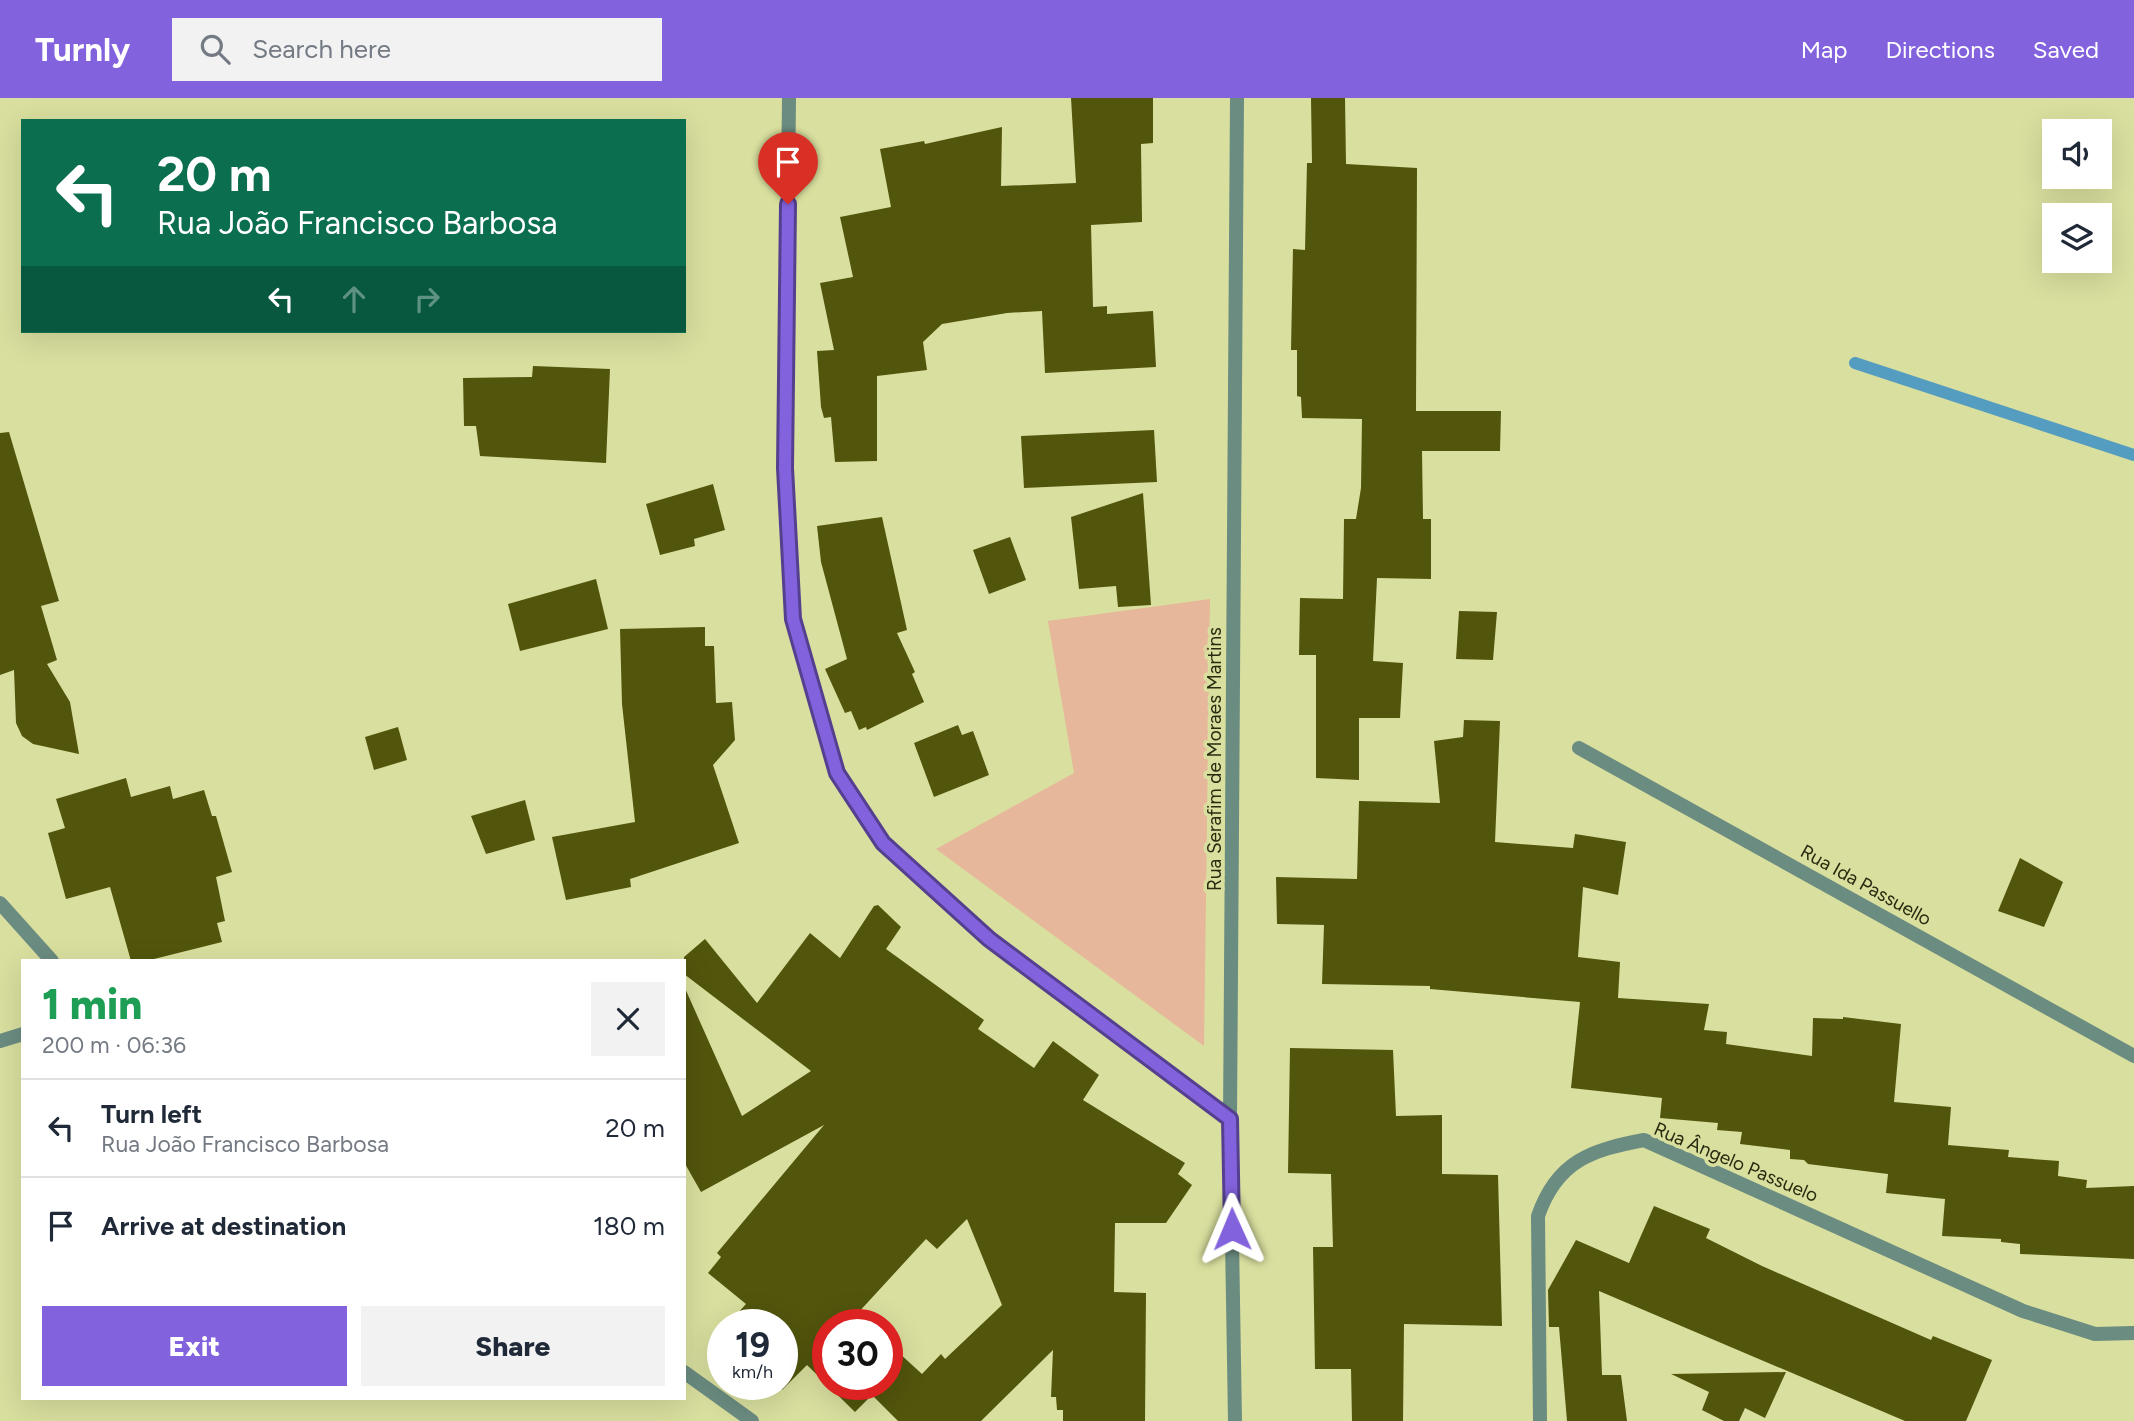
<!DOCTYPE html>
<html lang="en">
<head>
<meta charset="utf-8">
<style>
  :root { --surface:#fff; --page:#f2f2f3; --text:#1f2937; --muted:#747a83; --line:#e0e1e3; --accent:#8362dd }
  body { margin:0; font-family:Figtree,sans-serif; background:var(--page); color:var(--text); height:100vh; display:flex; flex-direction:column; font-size:26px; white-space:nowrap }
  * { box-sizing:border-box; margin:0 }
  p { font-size:23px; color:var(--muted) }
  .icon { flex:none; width:38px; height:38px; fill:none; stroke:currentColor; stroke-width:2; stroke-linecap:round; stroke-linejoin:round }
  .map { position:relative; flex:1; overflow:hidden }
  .sheet { position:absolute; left:21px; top:861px; width:665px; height:441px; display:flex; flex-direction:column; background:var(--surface); border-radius:0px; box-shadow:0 7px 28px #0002 }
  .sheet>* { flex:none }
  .hud { position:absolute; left:21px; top:21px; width:665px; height:214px; border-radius:0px; box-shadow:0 7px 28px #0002; background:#0b6e4f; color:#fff; overflow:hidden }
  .fabs { position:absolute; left:2042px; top:21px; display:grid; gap:14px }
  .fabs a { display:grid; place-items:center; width:70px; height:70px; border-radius:0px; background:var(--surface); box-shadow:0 7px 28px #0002; font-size:35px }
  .speed { position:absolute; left:707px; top:1211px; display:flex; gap:14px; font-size:35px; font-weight:700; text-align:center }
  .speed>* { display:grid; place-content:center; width:91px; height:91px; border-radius:50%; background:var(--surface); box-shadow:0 7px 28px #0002; line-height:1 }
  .speed small { font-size:18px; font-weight:400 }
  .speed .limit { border:10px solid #d22; background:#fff; color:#111 }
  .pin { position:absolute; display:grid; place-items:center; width:60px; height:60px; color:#fff; margin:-72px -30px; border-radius:50% 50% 50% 0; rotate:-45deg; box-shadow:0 0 7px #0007 }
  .pin .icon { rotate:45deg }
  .me { position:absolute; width:77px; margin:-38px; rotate:359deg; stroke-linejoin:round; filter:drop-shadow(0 0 5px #0008) }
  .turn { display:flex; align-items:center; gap:24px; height:147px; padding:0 21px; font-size:32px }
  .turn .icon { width:91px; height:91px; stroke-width:2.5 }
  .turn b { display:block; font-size:49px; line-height:60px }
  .lanes { display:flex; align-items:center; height:66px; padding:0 21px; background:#0003; justify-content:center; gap:35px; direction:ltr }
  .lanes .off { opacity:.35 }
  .round { display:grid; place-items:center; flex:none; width:74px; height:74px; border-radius:0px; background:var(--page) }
  .head { display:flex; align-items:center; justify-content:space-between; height:119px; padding:0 21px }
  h1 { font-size:42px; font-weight:800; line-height:52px; color:#1e9e55 }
  .cta { display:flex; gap:14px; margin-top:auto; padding:14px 21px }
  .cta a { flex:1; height:80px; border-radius:0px; background:var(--accent); color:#fff; font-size:28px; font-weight:800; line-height:80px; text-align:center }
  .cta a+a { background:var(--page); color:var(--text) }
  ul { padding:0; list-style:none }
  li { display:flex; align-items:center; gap:21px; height:98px; padding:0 21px; border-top:2px solid var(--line) }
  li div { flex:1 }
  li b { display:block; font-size:26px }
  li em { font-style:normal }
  header { display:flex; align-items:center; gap:42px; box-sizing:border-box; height:98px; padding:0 35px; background:var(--accent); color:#fff }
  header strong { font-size:33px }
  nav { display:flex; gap:38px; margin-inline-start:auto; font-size:24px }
  .search { width:490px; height:63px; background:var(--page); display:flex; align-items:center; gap:18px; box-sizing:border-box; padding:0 24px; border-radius:0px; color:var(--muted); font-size:26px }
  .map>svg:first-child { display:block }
</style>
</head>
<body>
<header>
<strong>Turnly</strong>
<div class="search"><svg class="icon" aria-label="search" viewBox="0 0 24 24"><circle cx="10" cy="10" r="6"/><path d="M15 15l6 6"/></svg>Search here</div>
<nav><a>Map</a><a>Directions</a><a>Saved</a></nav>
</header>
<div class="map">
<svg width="2134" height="1323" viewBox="0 0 2134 1323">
  <rect width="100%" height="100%" fill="#d9df9e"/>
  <path fill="#e7b79b" d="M 1210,501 L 1204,948 L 936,751 L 1074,675 L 1048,523 Z"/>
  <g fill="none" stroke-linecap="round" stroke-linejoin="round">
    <path stroke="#559cc1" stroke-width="12" d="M 1855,265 L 2134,357"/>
  </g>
  <g fill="#52550c" fill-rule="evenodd">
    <path d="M 1071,0 L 1153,0 L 1153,45 L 1141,46 L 1142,124 L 1091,127 L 1093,209 L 1107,208 L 1107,216 L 1153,213 L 1156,269 L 1045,275 L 1042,213 L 1007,215 L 942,226 L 923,244 L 927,272 L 877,278 L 877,363 L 835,364 L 831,319 L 824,320 L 821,309 L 817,253 L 834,252 L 820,185 L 853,179 L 840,119 L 891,109 L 880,51 L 924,43 L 925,46 L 1002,29 L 1001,88 L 1076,85 Z"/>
    <path d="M 1311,0 L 1345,0 L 1346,66 L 1417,70 L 1416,313 L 1501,313 L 1500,353 L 1422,353 L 1423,421 L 1431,421 L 1431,481 L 1377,480 L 1373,563 L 1403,565 L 1400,620 L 1359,620 L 1359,682 L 1316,680 L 1316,557 L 1299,557 L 1300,500 L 1343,501 L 1344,421 L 1356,421 L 1361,390 L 1362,321 L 1302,320 L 1301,299 L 1297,298 L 1297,252 L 1291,252 L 1293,151 L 1305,152 L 1307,65 L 1312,65 Z"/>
    <path d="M 533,268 L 610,271 L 606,365 L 480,358 L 476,328 L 464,328 L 463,280 L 532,279 Z"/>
    <path d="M 1154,332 L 1157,384 L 1024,390 L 1021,338 Z"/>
    <path d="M 9,334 L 59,503 L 41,508 L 57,562 L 47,566 L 70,604 L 79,656 L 33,646 L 22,638 L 16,625 L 14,572 L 0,577 L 0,335 Z"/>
    <path d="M 713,386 L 725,432 L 694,441 L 695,448 L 660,457 L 646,406 Z"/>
    <path d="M 1143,395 L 1151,507 L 1118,509 L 1116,488 L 1079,491 L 1071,419 Z"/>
    <path d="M 882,419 L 907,532 L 897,535 L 915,574 L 912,576 L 924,604 L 867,632 L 866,629 L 859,632 L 851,613 L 845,615 L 825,571 L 847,561 L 821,464 L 817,428 Z"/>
    <path d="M 1010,439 L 1026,482 L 989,496 L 973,452 Z"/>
    <path d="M 596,481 L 608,531 L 520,553 L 508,506 Z"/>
    <path d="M 1459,513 L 1497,514 L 1493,562 L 1456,561 Z"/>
    <path d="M 705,529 L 705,548 L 714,548 L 716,605 L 732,604 L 735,642 L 713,667 L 739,745 L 630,781 L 631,789 L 566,802 L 552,739 L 635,724 L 622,606 L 620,531 Z"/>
    <path d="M 1464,622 L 1500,623 L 1495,744 L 1573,750 L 1575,736 L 1626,744 L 1618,797 L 1583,789 L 1578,859 L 1620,864 L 1618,900 L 1709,906 L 1704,932 L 1727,934 L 1726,946 L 1812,958 L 1813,920 L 1843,921 L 1843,919 L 1901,926 L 1894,1004 L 1951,1009 L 1948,1047 L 2009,1052 L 2008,1059 L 2059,1063 L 2058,1078 L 2087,1082 L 2086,1090 L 2134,1088 L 2134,1161 L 2020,1156 L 2020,1146 L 2001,1144 L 2001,1141 L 1942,1138 L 1945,1101 L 1886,1095 L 1888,1076 L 1808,1066 L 1804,1062 L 1790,1061 L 1790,1052 L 1740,1046 L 1742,1034 L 1717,1032 L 1718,1025 L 1660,1020 L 1662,1000 L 1571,990 L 1580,904 L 1430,891 L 1430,888 L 1322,886 L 1324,827 L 1277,826 L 1276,779 L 1357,781 L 1359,703 L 1440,705 L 1434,643 L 1463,639 Z"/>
    <path d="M 958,627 L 962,637 L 973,633 L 989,677 L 934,699 L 914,645 Z"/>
    <path d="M 398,629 L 407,662 L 374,672 L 365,639 Z"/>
    <path d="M 126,680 L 131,699 L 170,688 L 173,701 L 204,692 L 212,718 L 216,718 L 232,774 L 216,779 L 225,823 L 217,825 L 222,844 L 146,863 L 131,863 L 110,789 L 66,801 L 48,735 L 65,730 L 56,701 Z"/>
    <path d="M 525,702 L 535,742 L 486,756 L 471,718 Z"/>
    <path d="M 2020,760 L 2063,784 L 2044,829 L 1998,813 Z"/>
    <path d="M 878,807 L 901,829 L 886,851 L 984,922 L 978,931 L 1034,970 L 1053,943 L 1099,977 L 1083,1002 L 1185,1065 L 1178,1076 L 1192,1087 L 1166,1125 L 1115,1125 L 1114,1194 L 1146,1195 L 1145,1323 L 1063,1323 L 1063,1312 L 1057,1312 L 1056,1299 L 1051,1299 L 1053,1252 L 981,1323 L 898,1323 L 872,1297 L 855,1314 L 807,1267 L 782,1292 L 782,1227 L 727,1227 L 746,1206 L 708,1175 L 721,1159 L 717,1155 L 824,1027 L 701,1094 L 684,1064 L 684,888 L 742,1018 L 811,973 L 684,876 L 684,859 L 705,841 L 757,905 L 810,835 L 840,860 L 874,808 ZM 967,1121 L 1002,1207 L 945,1261 L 941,1256 L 922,1276 L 887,1244 L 887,1286 L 828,1286 L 828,1227 L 869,1227 L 857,1216 L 926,1141 L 937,1151 Z"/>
    <path d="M 1290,950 L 1393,952 L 1396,1018 L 1442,1017 L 1442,1076 L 1498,1077 L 1502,1228 L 1404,1226 L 1403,1323 L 1352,1323 L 1351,1271 L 1315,1271 L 1313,1149 L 1333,1149 L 1331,1076 L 1288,1075 Z"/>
    <path d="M 1654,1108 L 1710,1131 L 1706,1140 L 1762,1168 L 1931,1242 L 1933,1238 L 1992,1262 L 1966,1323 L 1905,1323 L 1599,1193 L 1602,1277 L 1621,1277 L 1627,1323 L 1567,1323 L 1559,1229 L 1549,1229 L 1548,1192 L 1576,1142 L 1629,1165 Z"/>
    <path d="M 1786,1274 L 1765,1320 L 1745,1310 L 1739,1323 L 1724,1323 L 1702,1312 L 1709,1294 L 1671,1276 Z"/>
  </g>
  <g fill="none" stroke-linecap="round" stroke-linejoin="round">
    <path stroke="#6b8c81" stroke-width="14" d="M 0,943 L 23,936"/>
    <g stroke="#6b8c81" stroke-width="14">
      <path d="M 789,0 L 785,370 L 793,521 L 837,675 L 883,745 L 989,841 L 1230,1021"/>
      <path d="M 1579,650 L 2134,958"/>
      <path d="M 0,805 L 52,863"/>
      <path d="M 684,1274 L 752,1323"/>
      <path d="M 1235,1323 L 1230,1021 L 1237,0"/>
      <path d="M 1540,1323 L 1538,1118 C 1557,1063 1591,1052 1644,1042 L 2023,1213 L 2095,1236 L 2134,1235"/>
    </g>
  </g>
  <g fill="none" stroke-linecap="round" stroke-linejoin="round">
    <defs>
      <path id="route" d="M 788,106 L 785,370 L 793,521 L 837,675 L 883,745 L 989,841 L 1230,1021 L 1232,1131"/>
    </defs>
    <use href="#route" stroke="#554090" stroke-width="18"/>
    <use href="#route" stroke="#8362dd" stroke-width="12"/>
  </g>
  <g text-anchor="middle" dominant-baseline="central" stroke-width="7" stroke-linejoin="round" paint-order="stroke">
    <g font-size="19" fill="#292b11" stroke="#d9df9e">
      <text transform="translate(1214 661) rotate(-90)">Rua Serafim de Moraes Martins</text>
      <text transform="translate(1866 787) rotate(29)">Rua Ida Passuello</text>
      <text transform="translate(1736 1064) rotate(23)">Rua Ângelo Passuelo</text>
    </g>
  </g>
</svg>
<div class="fabs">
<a><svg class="icon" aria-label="sound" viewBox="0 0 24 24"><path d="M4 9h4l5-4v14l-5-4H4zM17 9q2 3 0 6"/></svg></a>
<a><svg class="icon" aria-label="layers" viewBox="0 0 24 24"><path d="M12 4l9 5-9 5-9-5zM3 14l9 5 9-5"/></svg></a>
</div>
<div class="speed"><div>19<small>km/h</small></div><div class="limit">30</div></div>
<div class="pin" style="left:788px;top:106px;background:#d93025"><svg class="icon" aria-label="arrive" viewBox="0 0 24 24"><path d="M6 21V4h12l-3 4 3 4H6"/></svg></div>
<svg class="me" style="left:1232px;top:1131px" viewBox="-20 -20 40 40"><path d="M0-17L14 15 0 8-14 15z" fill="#8362dd" stroke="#fff" stroke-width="4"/></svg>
<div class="hud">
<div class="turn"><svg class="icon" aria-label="left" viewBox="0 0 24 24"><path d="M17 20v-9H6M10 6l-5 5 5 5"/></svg><div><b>20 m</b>Rua João Francisco Barbosa</div></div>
<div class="lanes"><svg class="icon" aria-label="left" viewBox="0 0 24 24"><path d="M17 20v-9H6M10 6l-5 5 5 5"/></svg><svg class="icon off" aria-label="ahead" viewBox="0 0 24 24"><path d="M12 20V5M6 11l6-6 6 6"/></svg><svg class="icon off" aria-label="right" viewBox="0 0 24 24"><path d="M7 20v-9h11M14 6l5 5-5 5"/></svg></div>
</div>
<section class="sheet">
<div class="head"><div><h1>1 min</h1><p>200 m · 06:36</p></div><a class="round"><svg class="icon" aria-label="close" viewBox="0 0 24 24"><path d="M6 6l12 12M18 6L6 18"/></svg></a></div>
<ul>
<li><svg class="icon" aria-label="left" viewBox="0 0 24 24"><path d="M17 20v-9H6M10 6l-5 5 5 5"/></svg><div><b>Turn left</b><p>Rua João Francisco Barbosa</p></div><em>20 m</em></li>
<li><svg class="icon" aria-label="arrive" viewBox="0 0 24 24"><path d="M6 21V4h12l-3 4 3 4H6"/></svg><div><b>Arrive at destination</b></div><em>180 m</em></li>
</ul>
<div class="cta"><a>Exit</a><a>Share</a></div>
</section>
</div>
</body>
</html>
